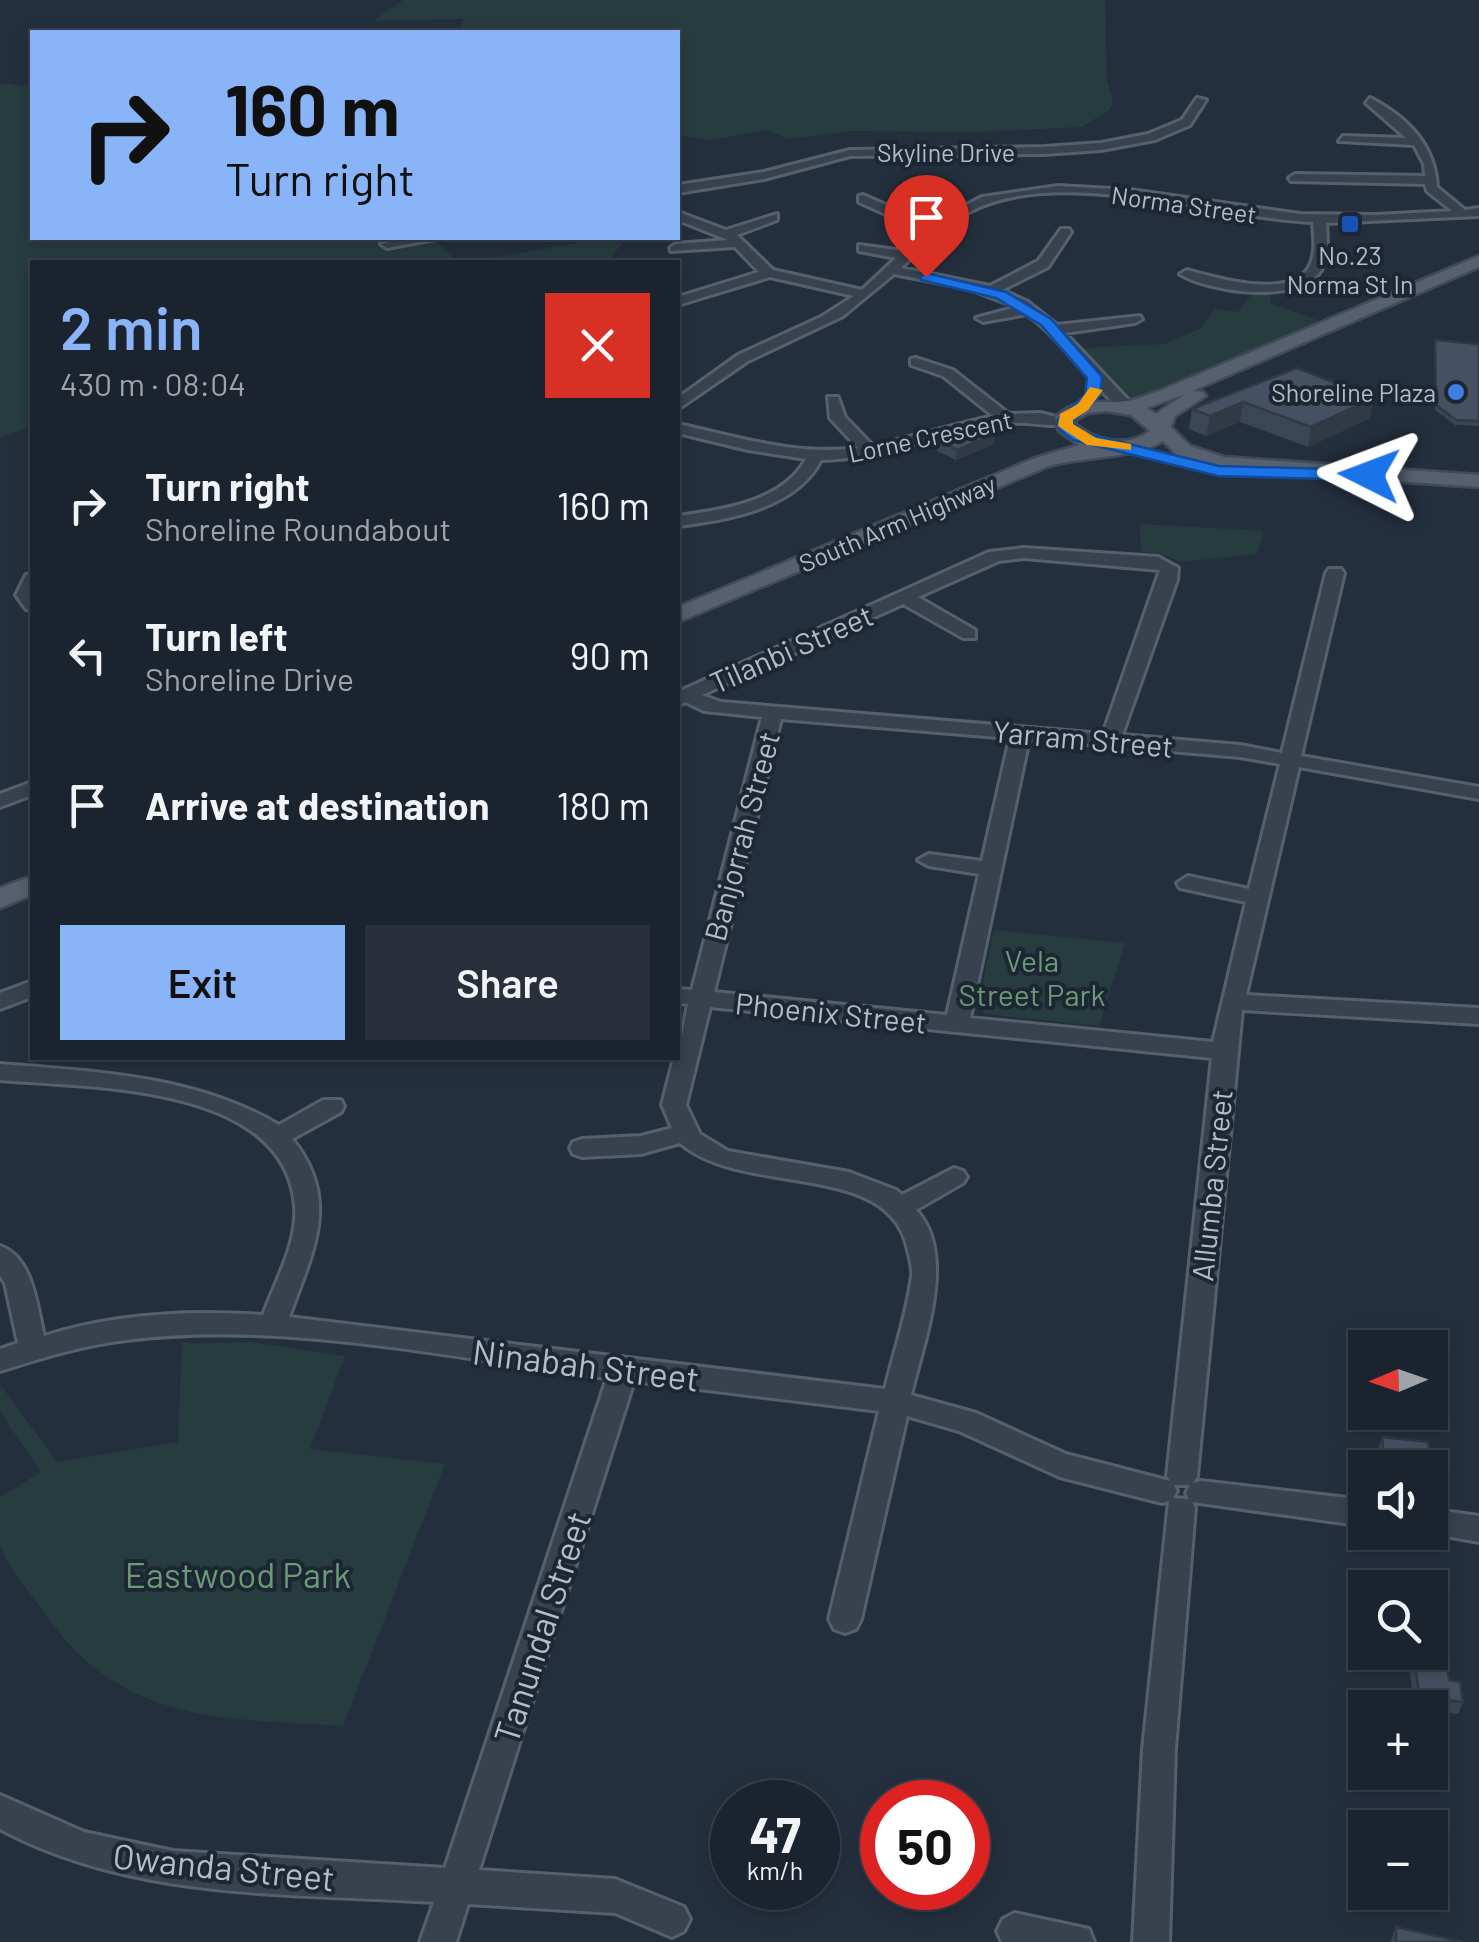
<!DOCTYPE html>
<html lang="en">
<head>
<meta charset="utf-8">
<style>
  :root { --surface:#1b232e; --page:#282f3a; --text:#f1f3f6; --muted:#a0a4aa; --line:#39404a; --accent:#8ab4f8 }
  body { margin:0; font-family:Barlow,sans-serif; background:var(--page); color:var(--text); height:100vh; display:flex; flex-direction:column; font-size:38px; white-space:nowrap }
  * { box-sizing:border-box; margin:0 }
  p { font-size:32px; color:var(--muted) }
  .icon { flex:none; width:55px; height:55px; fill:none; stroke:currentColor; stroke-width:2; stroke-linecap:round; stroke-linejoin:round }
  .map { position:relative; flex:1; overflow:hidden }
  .panel { position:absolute; left:30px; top:260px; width:650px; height:800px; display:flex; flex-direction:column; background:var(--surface); border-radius:0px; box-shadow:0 5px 15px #0003,0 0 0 2px var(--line) }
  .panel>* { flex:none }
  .banner { position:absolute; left:30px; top:30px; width:650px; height:210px; border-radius:0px; box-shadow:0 5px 15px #0003,0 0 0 2px var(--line); background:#8ab4f8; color:#111; overflow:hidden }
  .needle { width:65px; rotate:268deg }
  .fabs { position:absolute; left:1348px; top:1330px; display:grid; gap:20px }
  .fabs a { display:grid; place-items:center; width:100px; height:100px; border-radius:0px; background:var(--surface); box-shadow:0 5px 15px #0003,0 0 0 2px var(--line); font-size:50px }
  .speed { position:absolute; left:710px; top:1780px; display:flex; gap:20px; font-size:50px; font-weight:700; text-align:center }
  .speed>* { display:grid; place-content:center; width:130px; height:130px; border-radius:50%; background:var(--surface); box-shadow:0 5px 15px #0003,0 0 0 2px var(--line); line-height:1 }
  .speed small { font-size:25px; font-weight:400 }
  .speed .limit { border:15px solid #d22; background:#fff; color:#111 }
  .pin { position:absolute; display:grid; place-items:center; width:85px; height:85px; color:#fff; margin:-102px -42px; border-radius:50% 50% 50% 0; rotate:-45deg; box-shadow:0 0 10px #0007 }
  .pin .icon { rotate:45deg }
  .me { position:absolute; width:110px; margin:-55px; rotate:273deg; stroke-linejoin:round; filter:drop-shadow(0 0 8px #0008) }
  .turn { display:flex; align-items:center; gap:35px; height:210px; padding:0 30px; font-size:45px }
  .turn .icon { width:130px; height:130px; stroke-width:2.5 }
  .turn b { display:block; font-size:70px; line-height:85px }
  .round { display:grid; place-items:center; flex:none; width:105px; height:105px; border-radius:0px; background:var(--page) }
  .overview { display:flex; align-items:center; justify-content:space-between; height:170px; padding:0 30px }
  h1 { font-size:60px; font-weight:600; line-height:75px; color:var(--accent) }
  .primary-button { display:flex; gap:20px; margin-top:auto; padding:20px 30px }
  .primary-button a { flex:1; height:115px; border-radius:0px; background:var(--accent); color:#111; font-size:40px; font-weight:600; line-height:115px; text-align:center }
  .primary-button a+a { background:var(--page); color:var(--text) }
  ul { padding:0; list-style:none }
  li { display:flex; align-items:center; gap:30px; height:150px; padding:0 30px }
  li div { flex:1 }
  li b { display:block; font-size:38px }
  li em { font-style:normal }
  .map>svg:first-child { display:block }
</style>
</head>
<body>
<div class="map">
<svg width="1479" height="1942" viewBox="0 0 1479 1942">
  <rect width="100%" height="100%" fill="#242f3e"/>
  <g fill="#263c3f">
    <path d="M 403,0 L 1105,0 L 1107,81 L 1113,102 L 1110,109 L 1082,127 L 971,132 L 852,131 L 789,139 L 765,130 L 710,140 L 678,135 L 678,32 L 459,32 L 464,19 L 373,21 Z"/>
    <path d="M 0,83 L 32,87 L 32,238 L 439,238 L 435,240 L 455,260 C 512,261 569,238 627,238 L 607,262 L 32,262 L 32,426 L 0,438 Z"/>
    <path d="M 1254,291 L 1269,292 L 1271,304 L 1320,321 L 1134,399 L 1118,394 L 1080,348 L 1164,344 L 1200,329 L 1215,309 L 1238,312 Z"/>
    <path d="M 1140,524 L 1264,531 L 1257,554 L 1180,562 L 1162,554 L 1141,552 Z"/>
    <path d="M 994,930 L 1125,943 L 1099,1026 L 985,1014 L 978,1006 Z"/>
    <path d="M 251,1342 L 345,1356 L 310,1449 L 445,1464 L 343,1726 C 217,1718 118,1724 40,1607 C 29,1589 3,1563 0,1542 C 0,1528 0,1511 0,1497 L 41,1472 L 0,1412 L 0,1384 L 57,1462 L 178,1442 L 182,1343 Z"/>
  </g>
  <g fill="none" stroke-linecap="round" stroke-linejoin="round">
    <defs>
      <g id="minor">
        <path d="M 1197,98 L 1206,100 L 1190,125 L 1155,140 L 1101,150 L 1044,154 L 850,156 L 764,179 L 678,193 L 678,185 L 764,172 L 850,150 L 1044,147 L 1101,143 L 1148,134 L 1182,120 Z"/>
        <path d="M 1370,98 C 1407,117 1435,145 1437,187 L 1465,210 L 1479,208 L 1479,216 L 1326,223 C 1327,239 1329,255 1321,270 C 1300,305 1209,292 1180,274 L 1187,270 C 1217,278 1286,299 1308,269 C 1317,255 1314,237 1313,222 C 1214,218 1061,165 971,211 C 943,224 921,248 901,268 L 990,286 L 1038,261 L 1061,229 L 1069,229 L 1071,232 L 1048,267 L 1002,290 L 1028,302 L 1057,325 L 1140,316 L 1142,319 L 1135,323 L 1065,333 L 1131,403 L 1131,409 L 1121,409 C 1086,380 1062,339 1027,314 L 983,322 L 976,318 L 1017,307 L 967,288 L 894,274 L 843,316 L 748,361 L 678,409 L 678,398 L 738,355 L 821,317 L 854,296 L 770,277 L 678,305 L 678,297 L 759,272 L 735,247 L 671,251 L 670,248 L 676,244 L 728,240 L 678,220 L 678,212 L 726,230 L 777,214 L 777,220 L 737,235 L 773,270 L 862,290 L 896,258 L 859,251 L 859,245 L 903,251 L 934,224 L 890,216 L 859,202 L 859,196 L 863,195 L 897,210 L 942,218 L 982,197 L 1058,186 L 1130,190 L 1300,214 L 1376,215 L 1452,211 L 1427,191 L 1425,184 L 1291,181 L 1289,178 L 1295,174 L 1425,176 L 1424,164 L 1414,145 L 1339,141 L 1343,136 L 1406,138 L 1366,103 Z"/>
        <path d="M 408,238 L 440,238 L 387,248 L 381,244 Z"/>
        <path d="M 916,358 L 953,370 L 1009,414 L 1040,413 L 1073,421 C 1059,430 1030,421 1012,423 C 947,429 887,459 821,460 C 796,509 727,520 678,526 L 678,516 C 721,510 783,502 806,459 L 748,450 L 678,433 L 678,424 C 738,437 795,456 858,448 L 830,418 L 828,397 L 838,397 L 845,417 L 873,446 L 993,416 L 943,376 L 911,365 L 911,359 Z"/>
        <path d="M 1024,548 L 1158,557 L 1178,568 L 1177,580 L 1122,735 L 1240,745 L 1282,753 L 1326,573 L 1329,569 L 1341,569 L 1344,573 L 1301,756 L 1479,787 L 1479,799 L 1299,767 L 1246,995 L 1479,1008 L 1479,1024 L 1242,1010 L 1197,1476 L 1193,1483 L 1201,1481 L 1365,1500 L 1365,1526 L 1192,1502 L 1195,1508 L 1175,1749 L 1169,1942 L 1133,1942 L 1143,1749 L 1169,1501 L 1162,1503 L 1060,1477 L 959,1431 L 907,1416 L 861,1619 L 856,1629 L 845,1633 L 834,1629 L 829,1619 L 879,1411 L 634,1381 L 479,1870 L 615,1879 L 684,1907 L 690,1919 L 684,1931 L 672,1937 L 615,1913 L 468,1904 L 456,1942 L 420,1942 L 434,1902 C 287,1893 133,1900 0,1829 L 0,1795 L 84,1832 L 173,1851 L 445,1868 L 607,1378 C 450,1358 285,1320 126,1340 C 83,1345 42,1358 0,1371 L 0,1349 L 18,1343 L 5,1283 L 0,1276 L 0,1246 C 33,1257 37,1307 44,1336 C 113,1314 191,1310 263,1315 C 275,1282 298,1243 295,1206 C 285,1083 91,1088 0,1080 L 0,1064 C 96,1072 194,1075 279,1125 L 323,1100 L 341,1100 L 344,1106 L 341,1112 L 292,1139 C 342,1200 312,1253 289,1317 L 885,1389 C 894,1352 907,1314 912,1276 C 913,1266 909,1256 907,1246 C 886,1160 743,1197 680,1143 L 641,1154 L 582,1157 L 573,1154 L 570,1148 L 573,1142 L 582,1139 L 641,1136 L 672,1128 L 662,1105 L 674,1058 L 678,1058 L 688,1004 L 678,1003 L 678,989 L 692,990 L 762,717 L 704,711 L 686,702 L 678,705 L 678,692 L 989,552 ZM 1024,558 L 1160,570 L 1103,734 L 721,702 L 702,695 L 903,604 L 963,638 L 975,638 L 975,630 L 918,597 L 999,561 ZM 781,719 L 1010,738 L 982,861 L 929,854 L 918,860 L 929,866 L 979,874 L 947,1015 L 714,992 ZM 1029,739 L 1240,757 L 1280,764 L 1249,889 L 1188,876 L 1177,883 L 1180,888 L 1246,902 L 1213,1042 L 970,1018 ZM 710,1007 L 1212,1058 L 1167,1476 L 1170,1481 L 1066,1454 L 976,1413 L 911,1395 C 923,1343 958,1254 916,1210 L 963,1183 L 967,1177 L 963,1171 L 954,1168 L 902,1195 L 896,1190 L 849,1172 L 728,1151 L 700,1134 L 686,1105 ZM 1174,1485 L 1190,1485 L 1186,1493 L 1189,1499 L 1173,1498 L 1177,1491 Z"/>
        <path d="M 32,574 L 32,610 L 26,609 L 16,595 L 26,575 Z"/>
        <path d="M 32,782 L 32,795 L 0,807 L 0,794 Z"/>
        <path d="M 32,981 L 32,997 L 0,1009 L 0,993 Z"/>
        <path d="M 1430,1509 L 1479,1516 L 1479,1542 L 1424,1532 L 1430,1532 Z"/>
        <path d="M 1015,1913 L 1089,1929 L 1094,1942 L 1002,1942 L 997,1931 L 1003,1919 Z"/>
      </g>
      <g id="major">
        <path d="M 1479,256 L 1479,267 L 1192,391 L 1203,392 L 1206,396 L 1175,416 L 1171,427 L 1190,446 L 1224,457 L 1479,475 L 1479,487 L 1222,469 L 1176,454 L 1163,441 C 1135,459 1084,456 1049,466 L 678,622 L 678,607 L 1035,458 L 1079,445 L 1059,431 L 1055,418 C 1078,395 1099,405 1126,401 C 1137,400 1149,394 1159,391 ZM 1185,394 L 1156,414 L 1147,408 ZM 1106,411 L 1131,415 L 1150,431 C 1127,448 1097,441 1076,425 L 1075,420 L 1088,413 Z"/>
        <path d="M 32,876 L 32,895 L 0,908 L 0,888 Z"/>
      </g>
    </defs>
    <use href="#minor" stroke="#565f6c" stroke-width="6"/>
    <use href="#major" stroke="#414a57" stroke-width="5"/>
    <use href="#minor" fill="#38414e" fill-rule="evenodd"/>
    <use href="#major" fill="#56606e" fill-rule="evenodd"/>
  </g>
  <g fill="#3b4654">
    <path d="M 1435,340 L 1479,344 L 1479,426 L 1455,425 L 1435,410 Z"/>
    <path d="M 1297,368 L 1370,418 L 1308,447 L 1240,422 L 1206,436 L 1189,429 L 1192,409 Z"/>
    <path d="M 995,434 L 994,444 L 956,460 L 937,451 L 938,441 Z"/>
    <path d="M 1382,1437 L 1428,1442 L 1433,1470 L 1430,1478 L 1430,1468 L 1380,1468 L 1378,1450 Z"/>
    <path d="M 1413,1652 L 1449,1680 L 1463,1702 L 1458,1714 L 1430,1711 L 1430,1708 L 1414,1708 L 1409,1664 Z"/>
    <path d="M 1396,1927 L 1462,1942 L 1390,1942 Z"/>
  </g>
  <g fill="#303945">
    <path d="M 1374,398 L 1370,418 L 1308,447 L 1311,427 Z"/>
    <path d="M 1243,402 L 1240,422 L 1206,436 L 1210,416 Z"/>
    <path d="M 995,434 L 994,444 L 956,460 L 957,450 Z"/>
  </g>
  <g fill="#455162" stroke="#303945" stroke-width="2.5">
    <path d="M 1435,340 L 1479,344 L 1479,421 L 1456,420 L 1436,405 Z"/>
    <path d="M 1297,368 L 1374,398 L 1311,427 L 1243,402 L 1210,416 L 1192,409 Z"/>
    <path d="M 978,426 L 995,434 L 957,450 L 938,441 Z"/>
    <path d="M 1382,1437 L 1428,1442 L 1433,1470 L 1430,1470 L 1430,1468 L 1407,1468 L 1385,1465 Z"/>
    <path d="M 1414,1652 L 1445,1656 L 1449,1680 L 1460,1682 L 1463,1702 L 1419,1697 Z"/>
    <path d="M 1396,1927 L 1462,1942 L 1396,1942 Z"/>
  </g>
  <path fill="#1a73e8" stroke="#114b97" stroke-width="2.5" d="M 926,273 L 1006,292 L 1051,319 L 1102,377 L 1100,396 L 1072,422 L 1084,433 L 1219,466 L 1369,470 L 1377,475 L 1369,480 L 1218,476 L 1073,440 L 1060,430 L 1057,420 L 1085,395 L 1087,378 L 1041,325 L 996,298 L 921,280 L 920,277 Z"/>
  <path fill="#f59e0b" d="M 1090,387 L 1103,390 L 1088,410 L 1073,420 L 1073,424 L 1096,438 L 1131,444 L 1131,450 L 1087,445 L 1058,426 L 1060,414 L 1078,404 Z"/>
  <rect fill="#1a4fb4" stroke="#1d2633" stroke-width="4" x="1340" y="214" width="20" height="20" rx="5"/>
  <circle fill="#3f7fe0" stroke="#1d2633" stroke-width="4" cx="1456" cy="392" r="10"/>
  <g text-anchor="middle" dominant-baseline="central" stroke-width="8" stroke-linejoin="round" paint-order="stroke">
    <g font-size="25" fill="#b4bcc9" stroke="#1d2633">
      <text x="946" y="152">Skyline Drive</text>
      <text transform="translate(1184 204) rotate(8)">Norma Street</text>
      <text transform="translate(930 436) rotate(-12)">Lorne Crescent</text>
      <text transform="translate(897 523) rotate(-23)">South Arm Highway</text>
    </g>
    <g font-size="25" fill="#b4bcc9" stroke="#1d2633">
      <text x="1350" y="255">No.23<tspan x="1350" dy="29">Norma St In</tspan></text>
      <text x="1436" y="392" text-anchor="end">Shoreline Plaza</text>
    </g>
    <g font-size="30" fill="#b4bcc9" stroke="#1d2633">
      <text transform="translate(791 648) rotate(-24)">Tilanbi Street</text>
      <text transform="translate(1083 738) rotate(5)">Yarram Street</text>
      <text transform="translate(741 836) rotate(-75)">Banjorrah Street</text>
      <text transform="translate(831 1012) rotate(6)">Phoenix Street</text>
      <text transform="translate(1211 1185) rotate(-84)">Allumba Street</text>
    </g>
    <g font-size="30" fill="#6b9a76" stroke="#1d2633">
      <text x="1032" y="960">Vela<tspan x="1032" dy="34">Street Park</tspan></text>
    </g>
    <g font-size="35" fill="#b4bcc9" stroke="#1d2633">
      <text transform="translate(586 1364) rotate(7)">Ninabah Street</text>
      <text transform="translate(541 1627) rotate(-72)">Tanundal Street</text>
      <text transform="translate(224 1866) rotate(6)">Owanda Street</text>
    </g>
    <g font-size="35" fill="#6b9a76" stroke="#1d2633">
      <text x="238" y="1574">Eastwood Park</text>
    </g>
  </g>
</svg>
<div class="fabs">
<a><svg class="needle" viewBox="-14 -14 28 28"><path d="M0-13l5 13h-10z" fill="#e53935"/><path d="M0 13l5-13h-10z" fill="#a0a4aa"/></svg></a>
<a><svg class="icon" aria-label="sound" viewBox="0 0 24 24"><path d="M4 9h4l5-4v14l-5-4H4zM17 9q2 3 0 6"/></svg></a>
<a><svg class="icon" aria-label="search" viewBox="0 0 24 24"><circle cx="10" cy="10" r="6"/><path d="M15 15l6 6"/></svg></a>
<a>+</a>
<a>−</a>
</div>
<div class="speed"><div>47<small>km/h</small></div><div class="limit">50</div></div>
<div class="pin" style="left:926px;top:277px;background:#d93025"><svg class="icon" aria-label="arrive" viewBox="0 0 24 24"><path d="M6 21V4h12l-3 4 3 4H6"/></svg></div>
<svg class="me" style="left:1369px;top:475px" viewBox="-20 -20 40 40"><path d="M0-17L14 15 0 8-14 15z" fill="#1a73e8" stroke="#fff" stroke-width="4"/></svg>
<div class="banner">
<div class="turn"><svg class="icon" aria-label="right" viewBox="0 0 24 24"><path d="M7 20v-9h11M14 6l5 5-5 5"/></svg><div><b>160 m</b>Turn right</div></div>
</div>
<section class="panel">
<div class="overview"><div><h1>2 min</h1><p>430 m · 08:04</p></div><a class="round" style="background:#d93025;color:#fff"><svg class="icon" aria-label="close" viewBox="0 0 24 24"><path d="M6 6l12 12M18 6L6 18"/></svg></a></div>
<ul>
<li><svg class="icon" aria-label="right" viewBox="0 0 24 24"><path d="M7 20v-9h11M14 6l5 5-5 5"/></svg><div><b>Turn right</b><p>Shoreline Roundabout</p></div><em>160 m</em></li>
<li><svg class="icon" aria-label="left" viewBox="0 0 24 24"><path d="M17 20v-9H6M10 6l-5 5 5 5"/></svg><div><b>Turn left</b><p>Shoreline Drive</p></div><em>90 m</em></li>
<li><svg class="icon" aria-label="arrive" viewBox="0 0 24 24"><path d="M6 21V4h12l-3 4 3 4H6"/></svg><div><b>Arrive at destination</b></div><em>180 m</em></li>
</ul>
<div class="primary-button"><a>Exit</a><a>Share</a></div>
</section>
</div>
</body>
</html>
